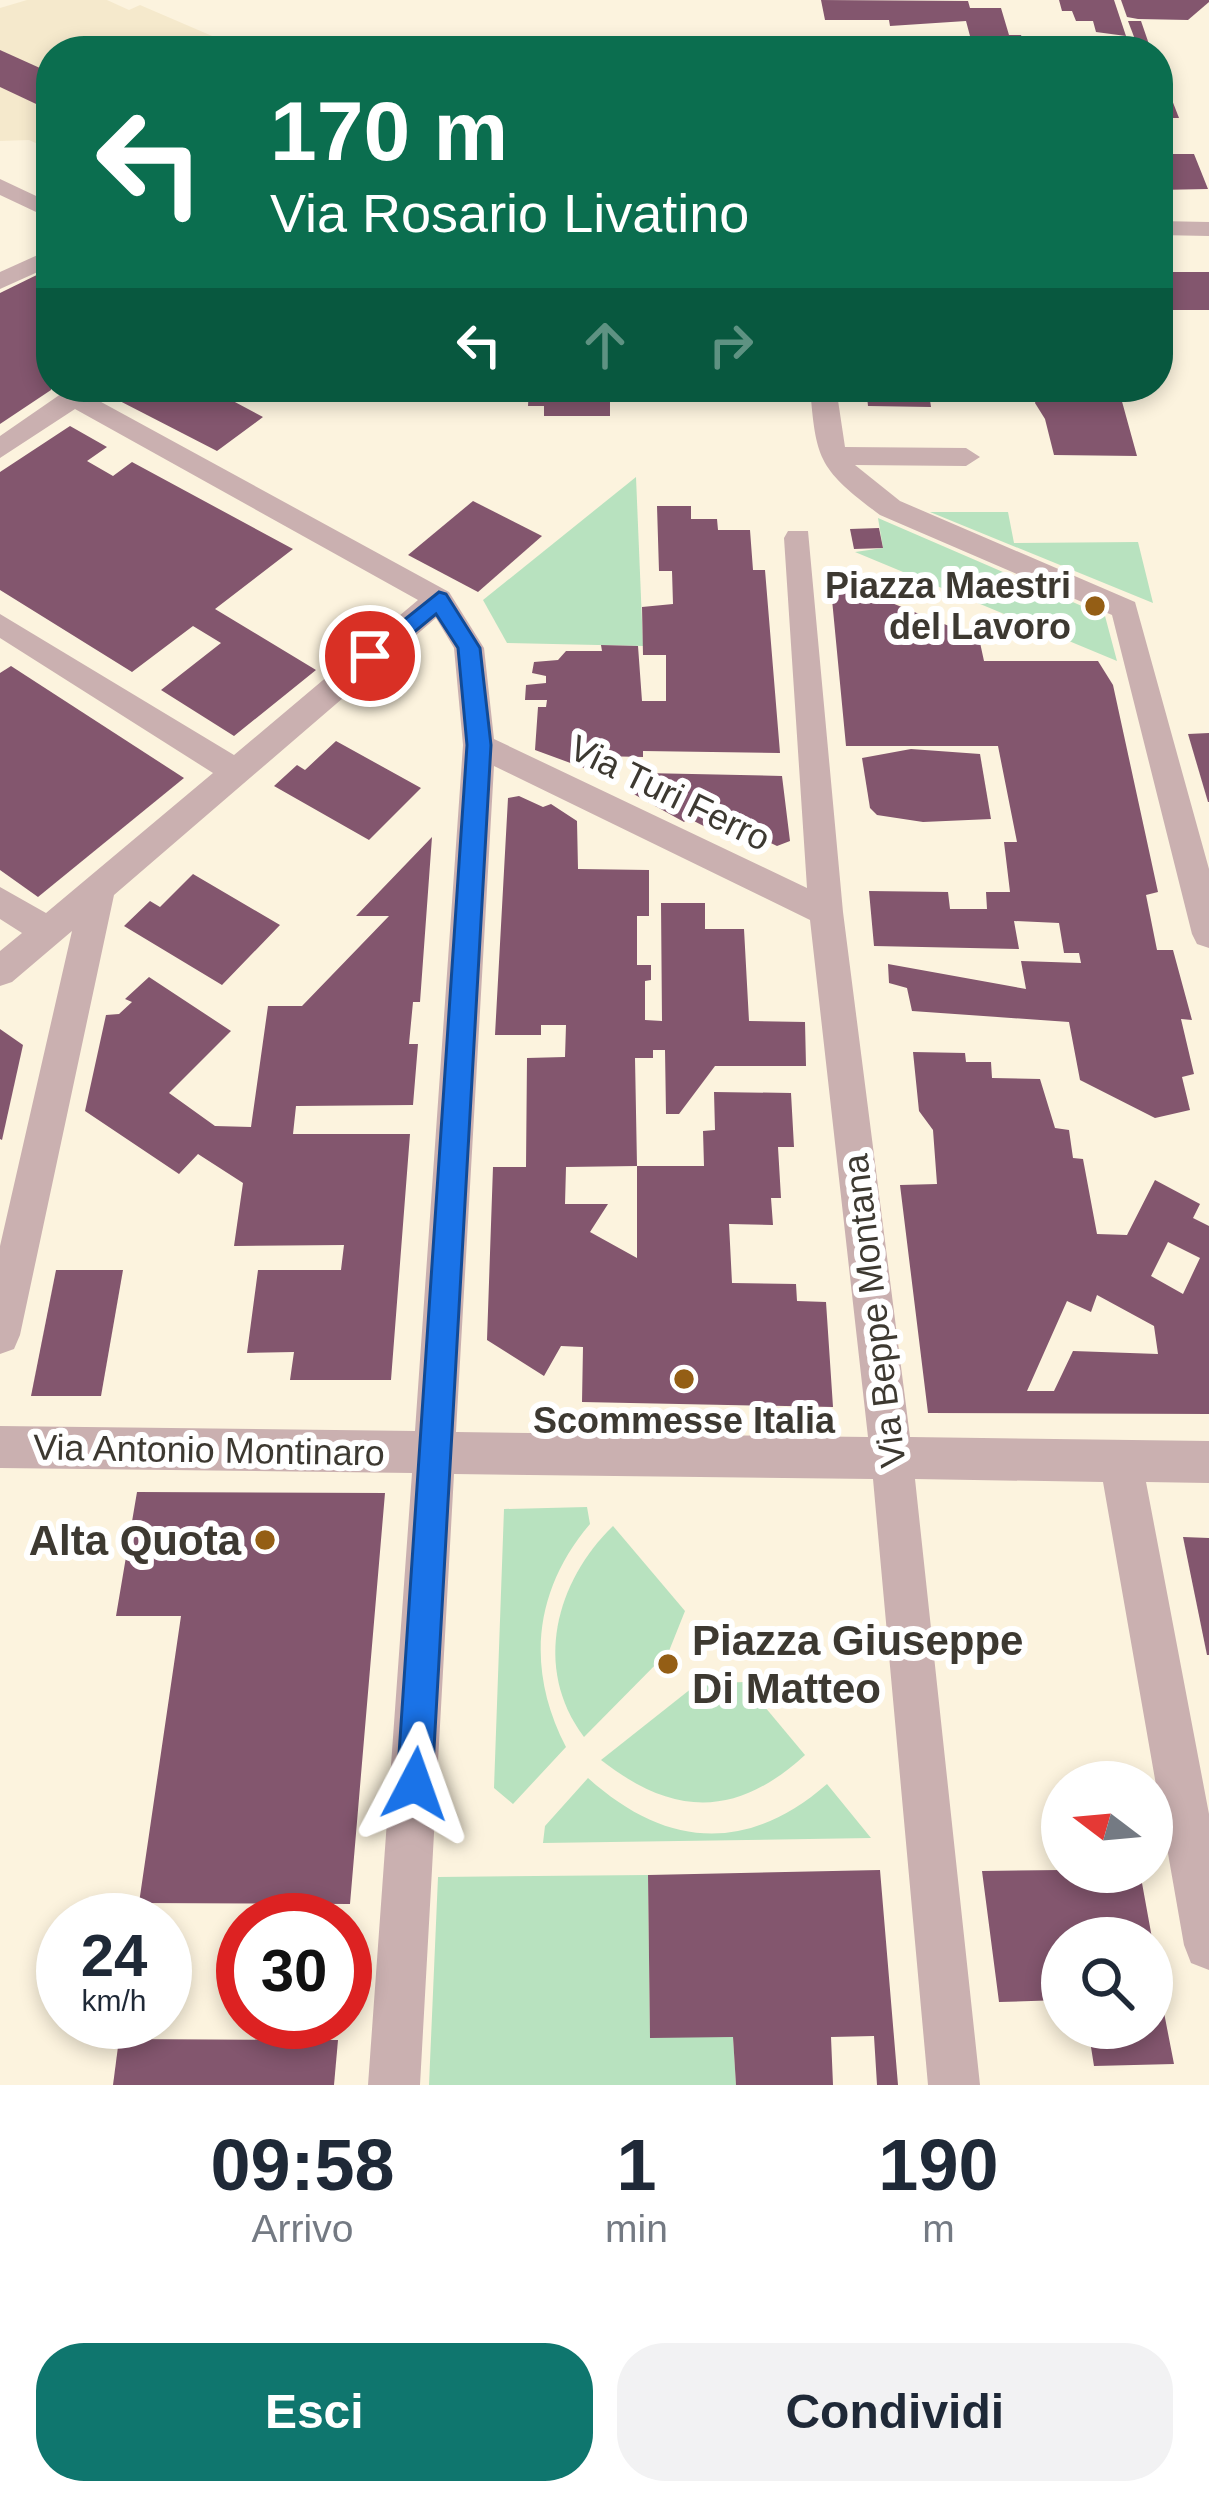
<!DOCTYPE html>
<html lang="it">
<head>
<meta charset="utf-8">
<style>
  :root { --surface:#fff; --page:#f2f2f3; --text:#1f2937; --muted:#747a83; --accent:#0f766e }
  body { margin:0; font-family:Arial,sans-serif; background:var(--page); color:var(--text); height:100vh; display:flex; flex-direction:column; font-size:45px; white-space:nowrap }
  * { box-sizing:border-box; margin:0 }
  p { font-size:39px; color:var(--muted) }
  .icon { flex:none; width:66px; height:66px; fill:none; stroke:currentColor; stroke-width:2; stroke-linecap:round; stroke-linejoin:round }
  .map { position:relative; height:2085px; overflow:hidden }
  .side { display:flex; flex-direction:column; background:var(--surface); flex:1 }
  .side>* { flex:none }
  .banner { position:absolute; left:36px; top:36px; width:1137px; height:366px; border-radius:48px; box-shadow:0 6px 18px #0003; background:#0b6e4f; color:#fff; overflow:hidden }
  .needle { width:78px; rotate:286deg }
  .controls { position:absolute; left:1041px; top:1761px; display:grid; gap:24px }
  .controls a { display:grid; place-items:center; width:132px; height:132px; border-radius:50%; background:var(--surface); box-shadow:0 6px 18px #0003; font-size:60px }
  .speed { position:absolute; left:36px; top:1893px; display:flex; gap:24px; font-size:60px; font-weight:700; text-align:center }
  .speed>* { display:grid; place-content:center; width:156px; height:156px; border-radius:50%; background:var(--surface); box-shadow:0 6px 18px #0003; line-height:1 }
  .speed small { font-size:30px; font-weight:400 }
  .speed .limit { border:18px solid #d22; background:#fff; color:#111 }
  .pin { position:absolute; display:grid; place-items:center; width:102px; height:102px; color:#fff; margin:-51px; border:6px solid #fff; border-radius:50%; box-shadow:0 3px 12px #0007 }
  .me { position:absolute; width:132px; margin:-66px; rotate:4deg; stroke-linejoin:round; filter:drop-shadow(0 0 9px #0008) }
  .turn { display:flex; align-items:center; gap:42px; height:252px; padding:0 36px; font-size:54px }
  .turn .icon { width:156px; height:156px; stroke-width:2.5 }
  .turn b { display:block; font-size:84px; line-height:102px }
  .lanes { display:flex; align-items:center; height:114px; padding:0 36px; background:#0003; justify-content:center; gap:60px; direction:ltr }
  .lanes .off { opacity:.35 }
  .eta { display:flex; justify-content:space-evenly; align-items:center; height:204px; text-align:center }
  .eta b { font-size:72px; font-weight:700; line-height:84px }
  .cta { display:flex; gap:24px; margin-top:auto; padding:24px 36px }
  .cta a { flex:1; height:138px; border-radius:48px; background:var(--accent); color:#fff; font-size:48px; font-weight:700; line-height:138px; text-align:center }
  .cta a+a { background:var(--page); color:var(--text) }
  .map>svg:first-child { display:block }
</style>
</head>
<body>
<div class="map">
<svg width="1209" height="2085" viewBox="0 0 1209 2085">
  <rect width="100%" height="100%" fill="#fcf3de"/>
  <path fill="#f5e9cc" d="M 27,0 L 107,0 L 129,10 L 140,5 L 247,51 L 51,51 L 51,150 L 29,140 L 0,141 L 0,8 Z"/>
  <g fill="#b8e2bf">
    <path d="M 636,477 L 643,646 L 507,643 L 483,600 Z"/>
    <path d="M 930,512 L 1008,512 L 1014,543 L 1138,542 L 1153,603 Z"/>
    <path d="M 878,518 L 1105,616 L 1117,661 L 855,552 L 883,548 Z"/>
    <path d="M 587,1507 L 590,1524 C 533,1591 526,1670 566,1747 L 513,1804 L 494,1788 L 504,1509 Z"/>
    <path d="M 613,1526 L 685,1611 L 669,1651 L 584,1737 C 532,1668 556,1581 613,1526 Z"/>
    <path d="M 744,1682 L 805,1755 C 736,1818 674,1817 601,1760 L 697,1684 Z"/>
    <path d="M 588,1778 C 666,1848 747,1854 827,1784 L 871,1838 L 543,1843 L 545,1826 Z"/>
    <path d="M 648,1875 L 650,2037 L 733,2037 L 736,2085 L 429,2085 L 438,1877 Z"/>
  </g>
  <g fill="#83566e" fill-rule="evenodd">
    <path d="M 821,0 L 968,1 L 970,8 L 1001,8 L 1009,35 L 1021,35 L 1027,51 L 941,51 L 937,36 L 970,36 L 966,21 L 890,26 L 889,20 L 825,20 Z"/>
    <path d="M 1059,0 L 1114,0 L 1126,36 L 1096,32 L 1093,21 L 1076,21 L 1072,11 L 1062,11 Z"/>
    <path d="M 1121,0 L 1209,0 L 1209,2 L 1188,20 L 1138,19 L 1127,17 Z"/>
    <path d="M 1128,21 L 1141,21 L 1151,50 L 1139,50 Z"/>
    <path d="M 700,36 L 738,37 L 746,51 L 673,51 Z"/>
    <path d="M 0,50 L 51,73 L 51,111 L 0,87 Z"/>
    <path d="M 1158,100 L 1172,100 L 1179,118 L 1158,118 Z"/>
    <path d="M 1158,154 L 1194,154 L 1208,189 L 1158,190 Z"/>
    <path d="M 51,268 L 51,390 L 0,424 L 0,293 Z"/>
    <rect x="1158" y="272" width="51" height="38"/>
    <path d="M 126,387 L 227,387 L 218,393 L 263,417 L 217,451 L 112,397 Z"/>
    <path d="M 529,387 L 610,387 L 610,416 L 544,416 L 544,406 L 528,406 Z"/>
    <path d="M 866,387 L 928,387 L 931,407 L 868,406 Z"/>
    <path d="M 1047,387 L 1118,387 L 1137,456 L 1054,455 L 1045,419 L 1035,403 L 1039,390 Z"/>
    <path d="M 70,426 L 107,447 L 87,461 L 113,476 L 132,462 L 293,549 L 215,609 L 316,670 L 234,736 L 161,690 L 221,643 L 193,626 L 132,672 L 0,590 L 0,472 Z"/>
    <path d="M 473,501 L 542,536 L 478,592 L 408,555 Z"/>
    <path d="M 657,506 L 691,506 L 691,519 L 717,519 L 718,530 L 750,530 L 753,570 L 765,570 L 780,753 L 643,751 L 643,757 L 598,756 L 595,772 L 535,750 L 538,707 L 546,707 L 547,700 L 525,700 L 526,685 L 546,683 L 546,676 L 532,673 L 534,662 L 558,660 L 566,651 L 602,651 L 601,645 L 638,646 L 642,701 L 666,701 L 666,655 L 643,655 L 642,607 L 673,604 L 672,571 L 659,571 Z"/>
    <path d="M 879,528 L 883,548 L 854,549 L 850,529 Z"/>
    <path d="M 847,585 L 979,638 L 984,661 L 1098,661 L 1113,685 L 1158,892 L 1146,895 L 1157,950 L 1173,950 L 1192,1020 L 1181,1019 L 1194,1074 L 1182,1077 L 1190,1110 L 1155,1118 L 1080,1080 L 1069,1022 L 912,1011 L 907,988 L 889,983 L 888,964 L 1026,989 L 1021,961 L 1081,963 L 1079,953 L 1064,953 L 1059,923 L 1014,921 L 1019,949 L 874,946 L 869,891 L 948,892 L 950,909 L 987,909 L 986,892 L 1010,892 L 1004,842 L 1017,842 L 998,746 L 846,746 L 831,589 Z"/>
    <path d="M 11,666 L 184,778 L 38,897 L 0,870 L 0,673 Z"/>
    <path d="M 1209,733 L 1209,802 L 1208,802 L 1188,734 Z"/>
    <path d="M 336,741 L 421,788 L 369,840 L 274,786 L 297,765 L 305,770 Z"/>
    <path d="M 911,749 L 980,754 L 991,819 L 923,822 L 877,815 L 870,808 L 862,758 Z"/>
    <path d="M 644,773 L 782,776 L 790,841 L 777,846 L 744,830 L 735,842 L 688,818 L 684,822 L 630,792 L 629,779 Z"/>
    <path d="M 519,796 L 543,807 L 551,804 L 577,821 L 578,869 L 649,870 L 649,916 L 637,916 L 637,965 L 651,965 L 651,980 L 645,981 L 645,1020 L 662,1021 L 661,903 L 705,903 L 705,929 L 744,929 L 749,1021 L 805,1022 L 806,1066 L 715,1066 L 679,1114 L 666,1114 L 665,1050 L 653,1050 L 653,1058 L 635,1058 L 637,1166 L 566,1167 L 565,1204 L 608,1204 L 590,1232 L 637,1258 L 637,1166 L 704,1166 L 703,1131 L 715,1130 L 714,1092 L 791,1093 L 794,1147 L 778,1147 L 781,1198 L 771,1198 L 773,1225 L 729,1224 L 732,1283 L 796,1284 L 797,1301 L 826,1302 L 833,1407 L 582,1402 L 583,1347 L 561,1346 L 544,1376 L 487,1340 L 493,1167 L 526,1167 L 527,1058 L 565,1057 L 566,1025 L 541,1025 L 541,1035 L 495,1035 L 508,798 Z"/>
    <path d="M 432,837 L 420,1002 L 413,1002 L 409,1044 L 418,1044 L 413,1105 L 296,1106 L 293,1134 L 410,1134 L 391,1380 L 290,1380 L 294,1352 L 247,1353 L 258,1270 L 341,1270 L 344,1245 L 234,1246 L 243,1183 L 198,1154 L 179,1174 L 85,1111 L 106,1015 L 119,1014 L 132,1002 L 125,999 L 149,977 L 231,1031 L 169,1093 L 215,1126 L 251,1127 L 268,1006 L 302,1006 L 389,916 L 356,916 Z"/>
    <path d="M 193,874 L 280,925 L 222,985 L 124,926 L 150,901 L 160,907 Z"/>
    <path d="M 0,1029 L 23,1045 L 2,1140 L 0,1139 Z"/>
    <path d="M 913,1052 L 965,1053 L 966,1062 L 991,1062 L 992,1078 L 1040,1079 L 1055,1128 L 1069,1130 L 1073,1158 L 1083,1159 L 1097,1234 L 1127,1235 L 1155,1180 L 1200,1204 L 1193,1218 L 1209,1226 L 1209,1414 L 928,1413 L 900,1185 L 937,1184 L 933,1130 L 919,1111 ZM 1168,1242 L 1200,1258 L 1183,1294 L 1151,1276 ZM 1097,1295 L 1154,1326 L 1158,1354 L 1073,1351 L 1054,1391 L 1027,1391 L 1067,1301 L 1091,1312 Z"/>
    <path d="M 56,1270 L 123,1270 L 101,1396 L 31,1396 Z"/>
    <path d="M 137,1492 L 385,1493 L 350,1904 L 139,1903 L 181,1616 L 116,1616 Z"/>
    <path d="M 1183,1537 L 1209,1538 L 1209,1655 L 1207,1655 Z"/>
    <path d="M 880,1870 L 898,2085 L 877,2085 L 874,2036 L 831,2037 L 833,2085 L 736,2085 L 733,2037 L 650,2038 L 648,1875 Z"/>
    <path d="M 1062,1870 L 1140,1872 L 1152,1938 L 1062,1938 L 1062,2000 L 999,2002 L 982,1871 Z"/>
    <path d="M 1152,1951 L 1174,2064 L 1094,2066 L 1088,2028 L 1152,2028 Z"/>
    <path d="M 119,2039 L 338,2040 L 334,2085 L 113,2085 Z"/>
  </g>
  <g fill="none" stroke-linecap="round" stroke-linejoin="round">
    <g fill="#cab0b0" fill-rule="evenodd">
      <path d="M 0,179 L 51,203 L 51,219 L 0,195 Z"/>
      <path d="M 1158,221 L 1209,222 L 1209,236 L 1158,235 Z"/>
      <path d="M 51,249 L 51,266 L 0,289 L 0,272 Z"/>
      <path d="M 71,387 L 102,387 L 92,397 L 449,592 L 484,648 L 494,739 L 807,888 L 784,538 L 788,531 L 808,531 L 843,912 L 910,1437 L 1209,1441 L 1209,1483 L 1146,1482 L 1209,1814 L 1209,1970 L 1191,1963 L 1184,1945 L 1103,1482 L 915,1479 L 980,2085 L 928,2085 L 873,1479 L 454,1474 L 420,2085 L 368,2085 L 412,1473 L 0,1468 L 0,1426 L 415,1431 L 463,745 L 454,648 L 436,618 L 114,895 L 20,1335 L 14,1349 L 0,1354 L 0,1246 L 72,931 L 12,982 L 0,986 L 0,951 L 22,933 L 0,919 L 0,887 L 46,913 L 213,773 L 0,638 L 0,614 L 234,755 L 418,600 L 75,409 L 0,458 L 0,436 ZM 494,766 L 810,920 L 868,1437 L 456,1432 Z"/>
      <path d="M 810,387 L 836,387 L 845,447 L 966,448 L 980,457 L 966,466 L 855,465 L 900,501 L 1135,602 L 1209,869 L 1209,948 L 1197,944 L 1192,934 L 1112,615 L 880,515 C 819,469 816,461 810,387 Z"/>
    </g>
  </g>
  <path fill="#1a73e8" stroke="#114b97" stroke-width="3" d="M 439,592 L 446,594 L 480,648 L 491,745 L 432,1784 L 427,1797 L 415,1802 L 402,1797 L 397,1784 L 467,745 L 458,648 L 436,614 L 378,662 L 370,665 L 359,656 Z"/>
  <g fill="#945e15" stroke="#fff" stroke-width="4.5">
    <circle cx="1095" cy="606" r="12"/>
    <circle cx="684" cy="1379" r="12"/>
    <circle cx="265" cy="1540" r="12"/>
    <circle cx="668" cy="1664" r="12"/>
  </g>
  <g text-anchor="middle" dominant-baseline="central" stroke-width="12" stroke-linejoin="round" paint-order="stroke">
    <g font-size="36" font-weight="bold" fill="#3d3931" stroke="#fff" text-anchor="end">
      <text x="1071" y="585">Piazza Maestri<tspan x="1071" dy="41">del Lavoro</tspan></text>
      <text x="684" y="1420" text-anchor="middle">Scommesse Italia</text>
    </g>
    <g font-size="36" fill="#3d3931" stroke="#fff">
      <text transform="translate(670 793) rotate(26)">Via Turi Ferro</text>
      <text transform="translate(874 1311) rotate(-97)">Via Beppe Montana</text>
      <text transform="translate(209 1450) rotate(1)">Via Antonio Montinaro</text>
    </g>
    <g font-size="42" font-weight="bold" fill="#3d3931" stroke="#fff" text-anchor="end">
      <text x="241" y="1540">Alta Quota</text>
      <text x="692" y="1640" text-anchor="start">Piazza Giuseppe<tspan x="692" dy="48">Di Matteo</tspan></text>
    </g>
  </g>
</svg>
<div class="controls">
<a><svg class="needle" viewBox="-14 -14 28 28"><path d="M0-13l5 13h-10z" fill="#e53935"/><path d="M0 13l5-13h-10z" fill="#747a83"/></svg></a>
<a><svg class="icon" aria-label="search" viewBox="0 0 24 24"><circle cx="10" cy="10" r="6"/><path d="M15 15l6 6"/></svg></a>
</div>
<div class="speed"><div>24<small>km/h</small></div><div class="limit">30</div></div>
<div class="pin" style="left:370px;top:656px;background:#d93025"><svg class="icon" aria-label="arrive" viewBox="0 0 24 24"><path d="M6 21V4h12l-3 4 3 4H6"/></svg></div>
<svg class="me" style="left:415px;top:1784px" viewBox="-20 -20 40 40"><path d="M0-17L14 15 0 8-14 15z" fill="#1a73e8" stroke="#fff" stroke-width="4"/></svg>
<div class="banner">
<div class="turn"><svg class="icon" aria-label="left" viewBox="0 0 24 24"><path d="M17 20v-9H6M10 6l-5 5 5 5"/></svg><div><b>170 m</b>Via Rosario Livatino</div></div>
<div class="lanes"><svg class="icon" aria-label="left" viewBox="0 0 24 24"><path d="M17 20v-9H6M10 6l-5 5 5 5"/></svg><svg class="icon off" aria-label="ahead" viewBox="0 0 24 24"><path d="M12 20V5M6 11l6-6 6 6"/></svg><svg class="icon off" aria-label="right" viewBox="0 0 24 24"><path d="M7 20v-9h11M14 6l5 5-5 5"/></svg></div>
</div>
</div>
<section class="side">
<div class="eta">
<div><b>09:58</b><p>Arrivo</p></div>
<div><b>1</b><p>min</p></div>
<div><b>190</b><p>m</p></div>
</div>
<div class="cta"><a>Esci</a><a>Condividi</a></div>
</section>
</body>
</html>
